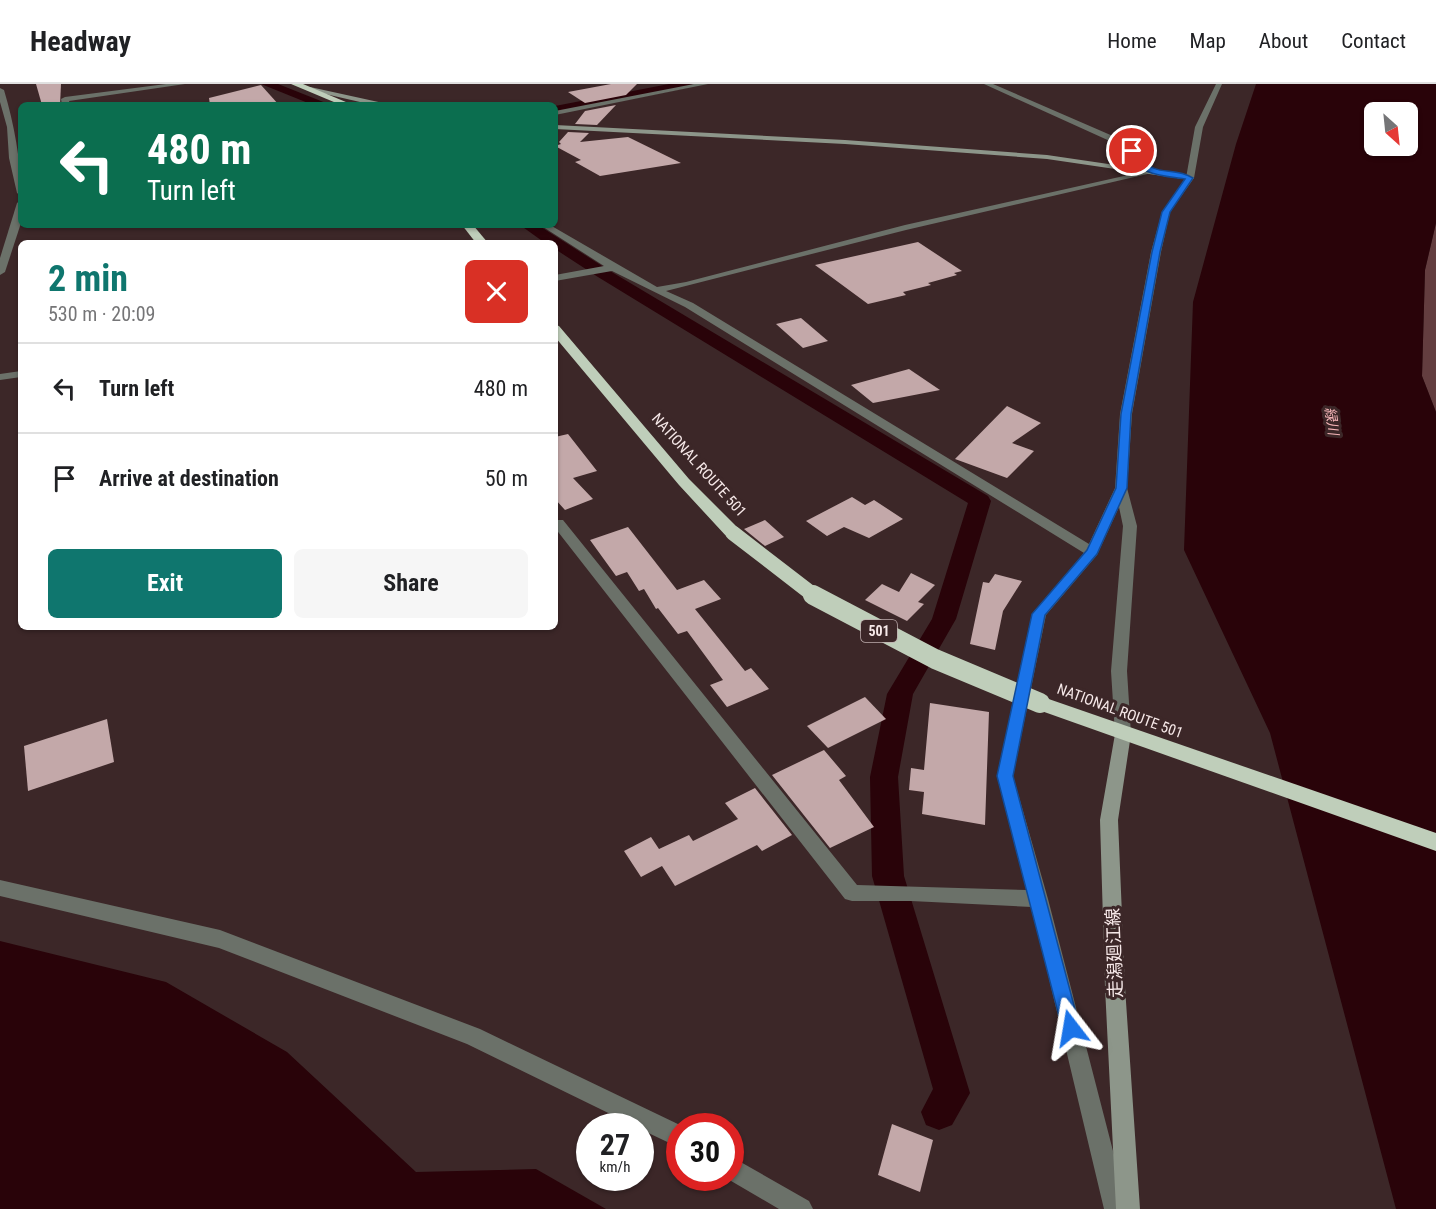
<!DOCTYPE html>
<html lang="en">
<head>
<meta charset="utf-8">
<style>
  :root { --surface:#fff; --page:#f6f6f6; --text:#202124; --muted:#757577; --line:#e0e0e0; --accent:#0f766e }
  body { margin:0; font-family:"Roboto Condensed","Noto Sans JP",sans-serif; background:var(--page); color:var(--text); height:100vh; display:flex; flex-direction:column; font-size:22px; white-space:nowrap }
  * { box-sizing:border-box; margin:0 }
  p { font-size:20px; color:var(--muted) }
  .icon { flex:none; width:33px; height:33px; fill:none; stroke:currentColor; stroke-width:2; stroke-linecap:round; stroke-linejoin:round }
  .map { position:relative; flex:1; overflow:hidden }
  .sheet { position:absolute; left:18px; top:156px; width:540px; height:390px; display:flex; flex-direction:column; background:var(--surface); border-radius:9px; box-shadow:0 2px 4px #0004 }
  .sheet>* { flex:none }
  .guide { position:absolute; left:18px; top:18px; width:540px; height:126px; border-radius:9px; box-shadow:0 2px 4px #0004; background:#0b6e4f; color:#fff; overflow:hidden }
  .needle { width:39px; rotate:153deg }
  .controls { position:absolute; left:1364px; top:18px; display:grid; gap:12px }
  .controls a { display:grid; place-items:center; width:54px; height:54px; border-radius:9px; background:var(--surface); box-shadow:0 2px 4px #0004; font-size:30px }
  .speed { position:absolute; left:576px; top:1029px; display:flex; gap:12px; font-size:30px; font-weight:700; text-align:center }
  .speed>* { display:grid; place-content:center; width:78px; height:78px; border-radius:50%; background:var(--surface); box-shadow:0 2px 4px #0004; line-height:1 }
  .speed small { font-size:15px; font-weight:400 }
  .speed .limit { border:9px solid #d22; background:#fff; color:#111 }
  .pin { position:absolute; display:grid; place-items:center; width:51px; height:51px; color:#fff; margin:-26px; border:3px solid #fff; border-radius:50%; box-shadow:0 2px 6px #0007 }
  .me { position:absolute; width:66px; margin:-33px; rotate:346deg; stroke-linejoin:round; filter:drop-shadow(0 0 4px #0008) }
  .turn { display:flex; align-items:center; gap:21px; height:126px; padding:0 30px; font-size:27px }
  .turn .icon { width:78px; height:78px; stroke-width:2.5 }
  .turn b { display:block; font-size:42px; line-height:51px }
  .round { display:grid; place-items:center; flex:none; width:63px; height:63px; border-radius:9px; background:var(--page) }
  .summary { display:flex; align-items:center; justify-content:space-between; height:102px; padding:0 30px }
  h1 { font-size:36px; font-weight:700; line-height:45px; color:var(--accent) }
  .action { display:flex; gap:12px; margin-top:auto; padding:12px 30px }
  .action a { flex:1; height:69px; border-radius:9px; background:var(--accent); color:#fff; font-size:24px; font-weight:700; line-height:69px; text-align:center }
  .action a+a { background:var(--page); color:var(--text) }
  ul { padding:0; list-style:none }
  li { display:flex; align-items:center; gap:18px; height:90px; padding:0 30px; border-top:2px solid var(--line) }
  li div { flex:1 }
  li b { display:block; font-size:22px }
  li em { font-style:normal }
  header { display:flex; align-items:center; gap:36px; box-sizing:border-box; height:84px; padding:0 30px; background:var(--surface); border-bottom:2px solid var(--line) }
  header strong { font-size:28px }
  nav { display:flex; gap:33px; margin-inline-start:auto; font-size:21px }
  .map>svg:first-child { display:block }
</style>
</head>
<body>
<header>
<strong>Headway</strong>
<nav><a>Home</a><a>Map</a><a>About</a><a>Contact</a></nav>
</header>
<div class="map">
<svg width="1436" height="1125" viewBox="0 0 1436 1125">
  <rect width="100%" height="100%" fill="#3c2728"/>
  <path fill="#633d3f" d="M 1436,139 L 1436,328 L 1422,292 L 1425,186 Z"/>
  <g fill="#290309" fill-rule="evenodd">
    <path d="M 1256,0 L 1436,0 L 1436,139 L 1425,186 L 1422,292 L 1436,328 L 1436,1125 L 1396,1125 L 1270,649 L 1184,466 L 1193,218 L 1236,60 ZM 1374,28 L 1407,28 L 1407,62 L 1374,62 Z"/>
    <path d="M 0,857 L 166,898 L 287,968 L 416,1088 L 536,1085 L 606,1125 L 0,1125 Z"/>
  </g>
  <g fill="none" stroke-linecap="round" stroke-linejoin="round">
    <g fill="#290309" fill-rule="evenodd">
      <path d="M 261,0 L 278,0 L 331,21 L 313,21 Z"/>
      <path d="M 669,0 L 693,0 L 687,4 L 555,30 L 555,22 Z"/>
      <path d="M 520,141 L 538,141 L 610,187 L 988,412 L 991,417 L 956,535 L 913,610 L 898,693 L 904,792 L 970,1009 L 952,1041 L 939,1046 L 926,1041 L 921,1028 L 933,1005 L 872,792 L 870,693 L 887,610 L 932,535 L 968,419 L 598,193 L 555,165 L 555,159 L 545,159 Z"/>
    </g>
  </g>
  <g fill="#c3a8a9">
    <path d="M 36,0 L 61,0 L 60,21 L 42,21 Z"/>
    <path d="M 611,0 L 637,0 L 626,11 L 585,19 L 568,8 Z"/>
    <path d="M 261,1 L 279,21 L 210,21 L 209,14 Z"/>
    <path d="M 616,21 L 597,41 L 575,40 L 585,27 Z"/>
    <path d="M 568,48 L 589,49 L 580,58 L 628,53 L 681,79 L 600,92 L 575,78 L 581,76 L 555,62 L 561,60 L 559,58 Z"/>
    <path d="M 918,158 L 962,187 L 954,189 L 957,191 L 928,199 L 931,201 L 903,208 L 906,211 L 868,220 L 815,181 Z"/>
    <path d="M 801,234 L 828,257 L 803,264 L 776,240 Z"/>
    <path d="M 909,285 L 940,306 L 873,319 L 851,301 Z"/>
    <path d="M 1007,322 L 1041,339 L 1012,359 L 1034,367 L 1007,394 L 955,375 Z"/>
    <path d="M 568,350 L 597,387 L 573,394 L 593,415 L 565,426 L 555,415 L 555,353 Z"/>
    <path d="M 852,413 L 865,421 L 874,416 L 903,435 L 869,454 L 844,443 L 827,452 L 806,437 Z"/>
    <path d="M 765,436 L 784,453 L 765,462 L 744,445 Z"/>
    <path d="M 628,443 L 677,506 L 704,496 L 721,515 L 695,525 L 745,587 L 751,584 L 769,605 L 727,623 L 710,601 L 723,596 L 687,547 L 678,550 L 658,524 L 656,525 L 644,505 L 639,507 L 627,488 L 616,492 L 590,456 Z"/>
    <path d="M 911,489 L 935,501 L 918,518 L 924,520 L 907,537 L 865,516 L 882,500 L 899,508 Z"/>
    <path d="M 995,490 L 1022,497 L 1003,527 L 995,566 L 970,560 L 983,498 L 989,499 Z"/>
    <path d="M 865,613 L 886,635 L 828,664 L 807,642 Z"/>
    <path d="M 930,619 L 989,628 L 985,741 L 922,730 L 924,708 L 909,706 L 911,684 L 924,686 Z"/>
    <path d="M 107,635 L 114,678 L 28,707 L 24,662 Z"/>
    <path d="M 824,666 L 846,692 L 839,696 L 874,743 L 830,764 L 772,691 Z"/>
    <path d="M 755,704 L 792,751 L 762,767 L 757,761 L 675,802 L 662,782 L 641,793 L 624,767 L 651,753 L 659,765 L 689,751 L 693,757 L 738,735 L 725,719 Z"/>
    <path d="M 892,1040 L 933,1056 L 920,1108 L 878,1091 Z"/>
  </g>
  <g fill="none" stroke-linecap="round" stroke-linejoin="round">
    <g fill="#6b7169" fill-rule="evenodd">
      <path d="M 166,0 L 185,0 L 69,17 L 70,21 L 62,21 L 61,15 L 65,13 Z"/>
      <path d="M 694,0 L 708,0 L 555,31 L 555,27 Z"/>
      <path d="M 984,0 L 993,0 L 1129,59 L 1142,76 L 1156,88 L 906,146 L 666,207 L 693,219 L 1089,460 L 1115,404 L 1120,330 L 1151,168 L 1162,128 L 1186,94 L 1195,43 L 1216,0 L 1222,0 L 1203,43 L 1194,94 L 1170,128 L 1161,168 L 1132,330 L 1127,404 L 1137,442 L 1127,587 L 1131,650 L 1129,654 L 1123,656 L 1117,654 L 1115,650 L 1111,587 L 1123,442 L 1119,423 L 1097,471 L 1046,531 L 1013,692 L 1048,815 L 1128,1125 L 1104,1125 L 1032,823 L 911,817 L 852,817 L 845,815 L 555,444 L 555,436 L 563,436 L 857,801 L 1027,806 L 997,692 L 1032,530 L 1084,469 L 685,223 L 612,187 L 555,197 L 555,191 L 604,182 L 540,141 L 550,141 L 657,203 L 686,198 L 905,141 L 1146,87 L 1136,80 L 1123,63 Z"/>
      <path d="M 0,4 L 4,6 C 14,40 21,76 21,112 L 17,109 L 9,74 L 7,43 L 0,18 Z"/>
      <path d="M 21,116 L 21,139 L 5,188 L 0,191 L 0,174 L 17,119 Z"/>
      <path d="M 21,287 L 21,293 L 0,296 L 0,290 Z"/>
      <path d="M 0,796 L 220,846 L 480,945 L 682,1042 L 680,1042 L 680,1064 L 640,1045 L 640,1042 L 635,1042 L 467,960 L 219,864 L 0,812 Z"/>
      <path d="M 730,1072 L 809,1117 L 813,1125 L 779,1125 L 726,1094 L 730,1094 Z"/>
    </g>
    <g fill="#8d968a" fill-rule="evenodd">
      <path d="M 310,3 L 383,19 L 387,21 L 373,21 L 308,6 Z"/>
      <path d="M 555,41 L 845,56 L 1047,71 L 1190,92 L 1194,94 L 1190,96 L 1047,75 L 845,60 L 555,45 Z"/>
      <path d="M 1123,644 L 1129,646 L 1131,650 L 1118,736 L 1125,903 L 1140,1125 L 1116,1125 L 1105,903 L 1100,736 L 1115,650 L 1117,646 Z"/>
    </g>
    <g fill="#bfceba" fill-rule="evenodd">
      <path d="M 291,0 L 303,0 L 353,21 L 341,21 Z"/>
      <path d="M 462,141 L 473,141 L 488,159 L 476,159 Z"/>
      <path d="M 555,241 L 559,242 L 689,395 L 739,445 L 741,449 L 739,453 L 727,453 L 679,401 L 555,253 Z"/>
      <path d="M 1040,612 L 1436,749 L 1436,767 L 1033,624 L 1031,619 L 1033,614 Z"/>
    </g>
    <path stroke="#bfceba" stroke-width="15" d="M 733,449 L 816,513"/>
    <path stroke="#bfceba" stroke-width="20" d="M 813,511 L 935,575 L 1040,619"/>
  </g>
  <path fill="#1a73e8" stroke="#114b97" stroke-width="1.5" d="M 1129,65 L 1134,65 C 1155,98 1169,80 1193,94 L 1170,128 L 1160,168 L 1131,330 L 1127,404 L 1097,470 L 1045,531 L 1013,692 L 1080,944 L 1077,951 L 1071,953 L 1064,951 L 1062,944 L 997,692 L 1032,530 L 1087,466 L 1116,404 L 1121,330 L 1152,168 L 1162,128 L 1185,95 C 1164,92 1132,91 1129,65 Z"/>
  <g text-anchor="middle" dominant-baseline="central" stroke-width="6" stroke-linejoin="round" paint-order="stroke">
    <g font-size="14" font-style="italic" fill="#f6b5b8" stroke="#3c2728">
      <text transform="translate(1332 337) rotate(82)">緑川</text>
    </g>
    <rect fill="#3c2728" stroke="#bfafaf" stroke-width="1.5" x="861" y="536" width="36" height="22" rx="4.5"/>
    <g font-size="14" font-weight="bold" fill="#f7e9e9">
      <text x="879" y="547">501</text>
    </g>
    <g font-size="15" fill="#f7e9e9" stroke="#3c2728">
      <text transform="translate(699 381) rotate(48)">NATIONAL ROUTE 501</text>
      <text transform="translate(1120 627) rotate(20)">NATIONAL ROUTE 501</text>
    </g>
    <g font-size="18" fill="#f7e9e9" stroke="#3c2728">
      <text transform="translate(1114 869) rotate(-92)">走潟廻江線</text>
    </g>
  </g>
</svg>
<div class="controls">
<a><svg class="needle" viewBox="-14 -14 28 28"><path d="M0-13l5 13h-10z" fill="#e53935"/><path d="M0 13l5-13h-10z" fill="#757577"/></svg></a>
</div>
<div class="speed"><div>27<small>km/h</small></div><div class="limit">30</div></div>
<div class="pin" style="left:1132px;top:67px;background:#d93025"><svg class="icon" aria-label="arrive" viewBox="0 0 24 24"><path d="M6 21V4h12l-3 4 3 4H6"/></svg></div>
<svg class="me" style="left:1071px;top:944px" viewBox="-20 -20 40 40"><path d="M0-17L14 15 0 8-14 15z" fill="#1a73e8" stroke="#fff" stroke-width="4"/></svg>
<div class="guide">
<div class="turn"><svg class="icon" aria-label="left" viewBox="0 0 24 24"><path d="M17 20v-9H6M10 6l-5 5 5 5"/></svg><div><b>480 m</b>Turn left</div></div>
</div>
<section class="sheet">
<div class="summary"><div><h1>2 min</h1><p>530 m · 20:09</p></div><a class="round" style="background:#d93025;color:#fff"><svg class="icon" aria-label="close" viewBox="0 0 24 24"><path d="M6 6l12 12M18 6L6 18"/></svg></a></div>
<ul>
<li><svg class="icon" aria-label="left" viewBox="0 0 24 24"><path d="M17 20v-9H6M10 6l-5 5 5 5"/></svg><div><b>Turn left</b></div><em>480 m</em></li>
<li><svg class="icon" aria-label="arrive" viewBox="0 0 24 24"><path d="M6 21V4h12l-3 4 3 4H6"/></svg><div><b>Arrive at destination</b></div><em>50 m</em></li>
</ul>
<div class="action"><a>Exit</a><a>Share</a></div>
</section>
</div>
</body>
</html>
